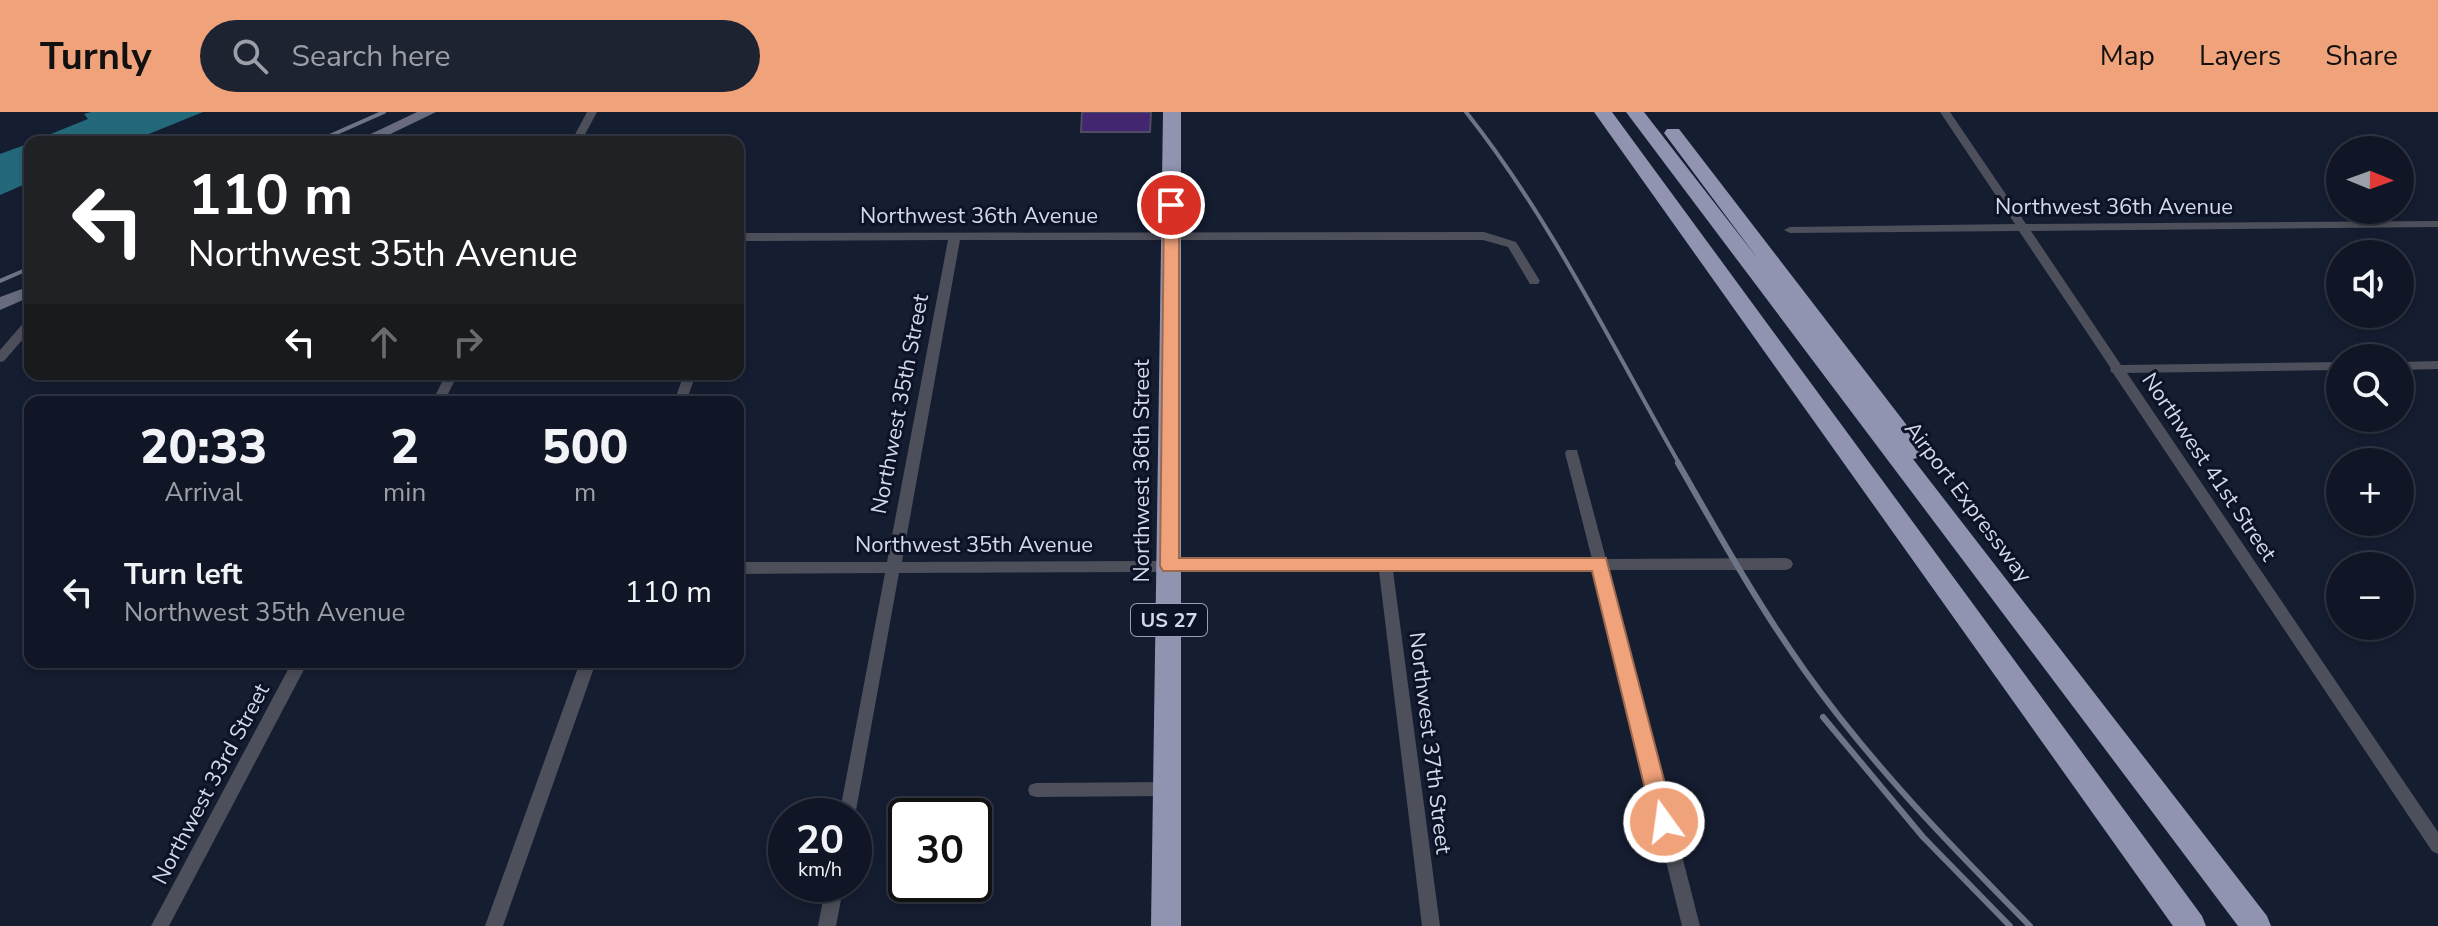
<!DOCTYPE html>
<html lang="en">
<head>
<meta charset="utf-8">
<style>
  :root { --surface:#101625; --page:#1e2332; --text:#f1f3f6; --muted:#9c9fa7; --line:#303542; --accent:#f0a27a }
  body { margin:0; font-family:"Nunito Sans",sans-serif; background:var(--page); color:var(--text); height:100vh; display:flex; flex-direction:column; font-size:30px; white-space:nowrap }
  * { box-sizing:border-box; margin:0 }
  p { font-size:26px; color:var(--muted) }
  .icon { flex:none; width:44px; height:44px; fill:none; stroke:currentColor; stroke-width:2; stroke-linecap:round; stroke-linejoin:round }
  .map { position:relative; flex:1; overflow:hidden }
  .side { position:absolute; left:24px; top:284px; width:720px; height:272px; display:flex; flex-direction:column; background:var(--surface); border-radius:16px; box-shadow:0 4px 12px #0003,0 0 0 2px var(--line) }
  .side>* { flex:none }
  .top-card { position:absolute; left:24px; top:24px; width:720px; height:244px; border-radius:16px; box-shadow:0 4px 12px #0003,0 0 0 2px var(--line); background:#202124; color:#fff; overflow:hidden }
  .needle { width:52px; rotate:91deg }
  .fabs { position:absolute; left:2326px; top:24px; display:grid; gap:16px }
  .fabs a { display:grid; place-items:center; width:88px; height:88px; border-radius:50%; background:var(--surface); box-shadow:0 4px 12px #0003,0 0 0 2px var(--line); font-size:40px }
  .speed { position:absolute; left:768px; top:686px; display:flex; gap:16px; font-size:40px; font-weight:700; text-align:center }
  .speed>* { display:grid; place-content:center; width:104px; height:104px; border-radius:50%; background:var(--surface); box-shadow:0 4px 12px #0003,0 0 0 2px var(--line); line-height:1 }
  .speed small { font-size:20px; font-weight:400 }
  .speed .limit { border:4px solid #111; border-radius:12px; background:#fff; color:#111 }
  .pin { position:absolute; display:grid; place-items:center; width:68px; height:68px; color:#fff; margin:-34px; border:4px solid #fff; border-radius:50%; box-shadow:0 2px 8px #0007 }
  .me { position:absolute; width:88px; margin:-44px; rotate:346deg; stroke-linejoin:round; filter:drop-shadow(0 0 6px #0008) }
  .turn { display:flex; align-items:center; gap:28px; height:168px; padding:0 32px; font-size:36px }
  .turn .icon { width:104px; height:104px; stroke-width:2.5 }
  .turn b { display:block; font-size:56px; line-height:68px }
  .lanes { display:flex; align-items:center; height:76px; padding:0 32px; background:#0003; justify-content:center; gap:40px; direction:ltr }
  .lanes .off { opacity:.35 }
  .eta { display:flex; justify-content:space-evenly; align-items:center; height:136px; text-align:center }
  .eta b { font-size:48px; font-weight:800; line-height:56px }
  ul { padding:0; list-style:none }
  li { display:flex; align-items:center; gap:24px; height:120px; padding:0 32px }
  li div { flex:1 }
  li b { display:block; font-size:30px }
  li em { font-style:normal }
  header { display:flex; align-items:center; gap:48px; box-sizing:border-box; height:112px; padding:0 40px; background:var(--accent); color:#111 }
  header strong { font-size:38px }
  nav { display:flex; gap:44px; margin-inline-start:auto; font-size:28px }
  .search { width:560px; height:72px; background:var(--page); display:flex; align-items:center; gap:20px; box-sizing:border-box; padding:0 28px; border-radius:44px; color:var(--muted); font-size:30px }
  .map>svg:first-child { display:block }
</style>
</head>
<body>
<header>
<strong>Turnly</strong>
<div class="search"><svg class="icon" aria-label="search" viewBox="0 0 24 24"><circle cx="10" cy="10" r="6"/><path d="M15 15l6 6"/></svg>Search here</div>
<nav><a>Map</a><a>Layers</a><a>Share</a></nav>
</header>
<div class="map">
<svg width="2438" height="814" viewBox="0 0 2438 814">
  <rect width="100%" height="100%" fill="#151d31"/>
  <g fill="#24697b">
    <path d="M 91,0 L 203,0 L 129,30 L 31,30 L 88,7 L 84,2 Z"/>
    <path d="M 30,31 L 30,70 L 0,83 L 0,42 Z"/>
  </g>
  <path fill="#422670" stroke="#514a63" stroke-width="2" d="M 1082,0 L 1151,0 L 1150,20 L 1081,20 Z"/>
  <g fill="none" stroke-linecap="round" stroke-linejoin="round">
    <g fill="#4d4f5a" fill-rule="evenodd">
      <path d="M 587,0 L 597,0 L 581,30 L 571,30 Z"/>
      <path d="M 1940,0 L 1950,0 L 2026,112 L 2438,109 L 2438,115 L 2031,119 L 2121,253 L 2340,250 L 2340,258 L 2127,261 L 2438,720 L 2438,742 L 2432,739 L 2113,261 L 2111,260 L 2110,255 L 2019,119 L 1790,121 L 1784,118 L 1790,115 L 2015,112 Z"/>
      <path d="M 1484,120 L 1516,130 L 1540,169 L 1538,172 L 1530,172 L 1508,135 L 1483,128 L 960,128 L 902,450 L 1592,447 L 1565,341 L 1567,338 L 1577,338 L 1606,447 L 1786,446 L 1791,448 L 1793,452 L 1791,456 L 1786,458 L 1609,458 L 1700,814 L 1682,814 L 1594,458 L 1393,459 L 1440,814 L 1422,814 L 1379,459 L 899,461 L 855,704 L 854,707 L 854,704 L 839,704 L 885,461 L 738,462 L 738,450 L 887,450 L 948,128 L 738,129 L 738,121 Z"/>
      <path d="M 30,207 L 30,219 L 4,249 L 0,250 L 0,238 L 26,208 Z"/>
      <path d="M 2438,249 L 2438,257 L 2400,258 L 2400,250 Z"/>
      <path d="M 216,262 L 229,262 L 224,269 L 220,270 L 214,266 Z"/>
      <path d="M 446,262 L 458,262 L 444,290 L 432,290 Z"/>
      <path d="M 684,262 L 696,262 L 686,290 L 674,290 Z"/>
      <path d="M 292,550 L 308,550 L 169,814 L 151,814 Z"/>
      <path d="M 580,550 L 596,550 L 503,814 L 485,814 Z"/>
      <path d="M 1168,670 L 1174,672 L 1176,677 L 1174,682 L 1168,684 L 1036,685 L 1030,683 L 1028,678 L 1030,673 L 1036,671 Z"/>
      <path d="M 826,772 L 844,772 L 836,814 L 818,814 Z"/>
    </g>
    <g fill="#686b7d" fill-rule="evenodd">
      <path d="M 417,0 L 436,0 L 374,30 L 354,30 Z"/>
      <path d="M 30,174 L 30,185 L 0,198 L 0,185 Z"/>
    </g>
    <g fill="#9094b0" fill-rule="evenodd">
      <path d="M 1163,0 L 1181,0 L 1181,814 L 1151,814 Z"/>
      <path d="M 1594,0 L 1612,0 L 2202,804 L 2206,814 L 2173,814 Z"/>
      <path d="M 1626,0 L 1644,0 L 1758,147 L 1664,21 L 1667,17 L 1679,17 L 1922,333 L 1925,339 L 1922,345 L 1913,347 L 2267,804 L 2271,814 L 2238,814 Z"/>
    </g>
    <g stroke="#6d7485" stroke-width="4">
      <path d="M 1466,0 C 1551,107 1612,234 1680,353"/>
      <path d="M 316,30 L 384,0"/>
      <path d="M 0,169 L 30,156"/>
    </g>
    <g stroke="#6d7485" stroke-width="6">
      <path d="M 1678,351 C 1718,421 1758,493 1805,559 C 1871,652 1950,733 2030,814"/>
      <path d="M 1823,605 L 1923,725 L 2010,814"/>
    </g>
  </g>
  <path fill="#f0a27a" stroke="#9c694f" stroke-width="2" d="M 1171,89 L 1179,93 L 1179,446 L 1606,446 L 1675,710 L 1672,717 L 1664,720 L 1657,717 L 1653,710 L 1592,459 L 1163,459 L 1160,454 L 1164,93 Z"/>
  <g text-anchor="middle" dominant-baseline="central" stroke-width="6" stroke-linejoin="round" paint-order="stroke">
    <rect fill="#0c1327" stroke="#979ead" stroke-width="2" x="1131" y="492" width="76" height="32" rx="6"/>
    <g font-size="20" font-weight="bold" fill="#d3d9e7">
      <text x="1169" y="508">US 27</text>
    </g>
    <g font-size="22" fill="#d3d9e7" stroke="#0c1327">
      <text x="2114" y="95">Northwest 36th Avenue</text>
      <text x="979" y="104">Northwest 36th Avenue</text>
      <text transform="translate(900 292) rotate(-79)">Northwest 35th Street</text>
      <text transform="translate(2209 355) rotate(56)">Northwest 41st Street</text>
      <text transform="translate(1142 359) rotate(-90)">Northwest 36th Street</text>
      <text transform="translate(1968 390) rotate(53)">Airport Expressway</text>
      <text x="974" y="433">Northwest 35th Avenue</text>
      <text transform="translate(1430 631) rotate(83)">Northwest 37th Street</text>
      <text transform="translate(211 672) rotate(-62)">Northwest 33rd Street</text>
    </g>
  </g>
</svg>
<div class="fabs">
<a><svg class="needle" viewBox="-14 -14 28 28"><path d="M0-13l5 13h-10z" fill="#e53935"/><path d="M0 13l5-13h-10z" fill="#9c9fa7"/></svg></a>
<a><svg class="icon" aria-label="sound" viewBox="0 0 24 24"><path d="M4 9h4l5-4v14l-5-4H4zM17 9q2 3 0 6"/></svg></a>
<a><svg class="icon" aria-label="search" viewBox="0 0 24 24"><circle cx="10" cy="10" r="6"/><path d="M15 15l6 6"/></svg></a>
<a>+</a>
<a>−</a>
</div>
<div class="speed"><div>20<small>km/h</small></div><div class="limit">30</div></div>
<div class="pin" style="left:1171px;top:93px;background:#d93025"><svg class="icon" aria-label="arrive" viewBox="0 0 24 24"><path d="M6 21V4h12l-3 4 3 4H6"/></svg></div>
<svg class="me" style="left:1664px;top:710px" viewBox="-20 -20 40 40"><circle r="17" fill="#f0a27a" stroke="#fff" stroke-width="3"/><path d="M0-11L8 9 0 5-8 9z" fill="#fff"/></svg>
<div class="top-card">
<div class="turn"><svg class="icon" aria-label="left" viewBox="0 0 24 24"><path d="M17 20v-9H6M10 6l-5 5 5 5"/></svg><div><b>110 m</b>Northwest 35th Avenue</div></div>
<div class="lanes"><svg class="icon" aria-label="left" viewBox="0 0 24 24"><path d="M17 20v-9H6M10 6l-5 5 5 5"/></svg><svg class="icon off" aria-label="ahead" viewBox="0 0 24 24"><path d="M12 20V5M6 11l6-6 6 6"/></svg><svg class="icon off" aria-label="right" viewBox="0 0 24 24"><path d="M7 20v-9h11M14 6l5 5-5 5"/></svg></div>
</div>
<section class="side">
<div class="eta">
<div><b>20:33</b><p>Arrival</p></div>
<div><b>2</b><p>min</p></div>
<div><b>500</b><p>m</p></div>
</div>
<ul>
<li><svg class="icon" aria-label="left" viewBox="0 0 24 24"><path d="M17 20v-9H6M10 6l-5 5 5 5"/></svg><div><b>Turn left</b><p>Northwest 35th Avenue</p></div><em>110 m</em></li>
</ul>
</section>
</div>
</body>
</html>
